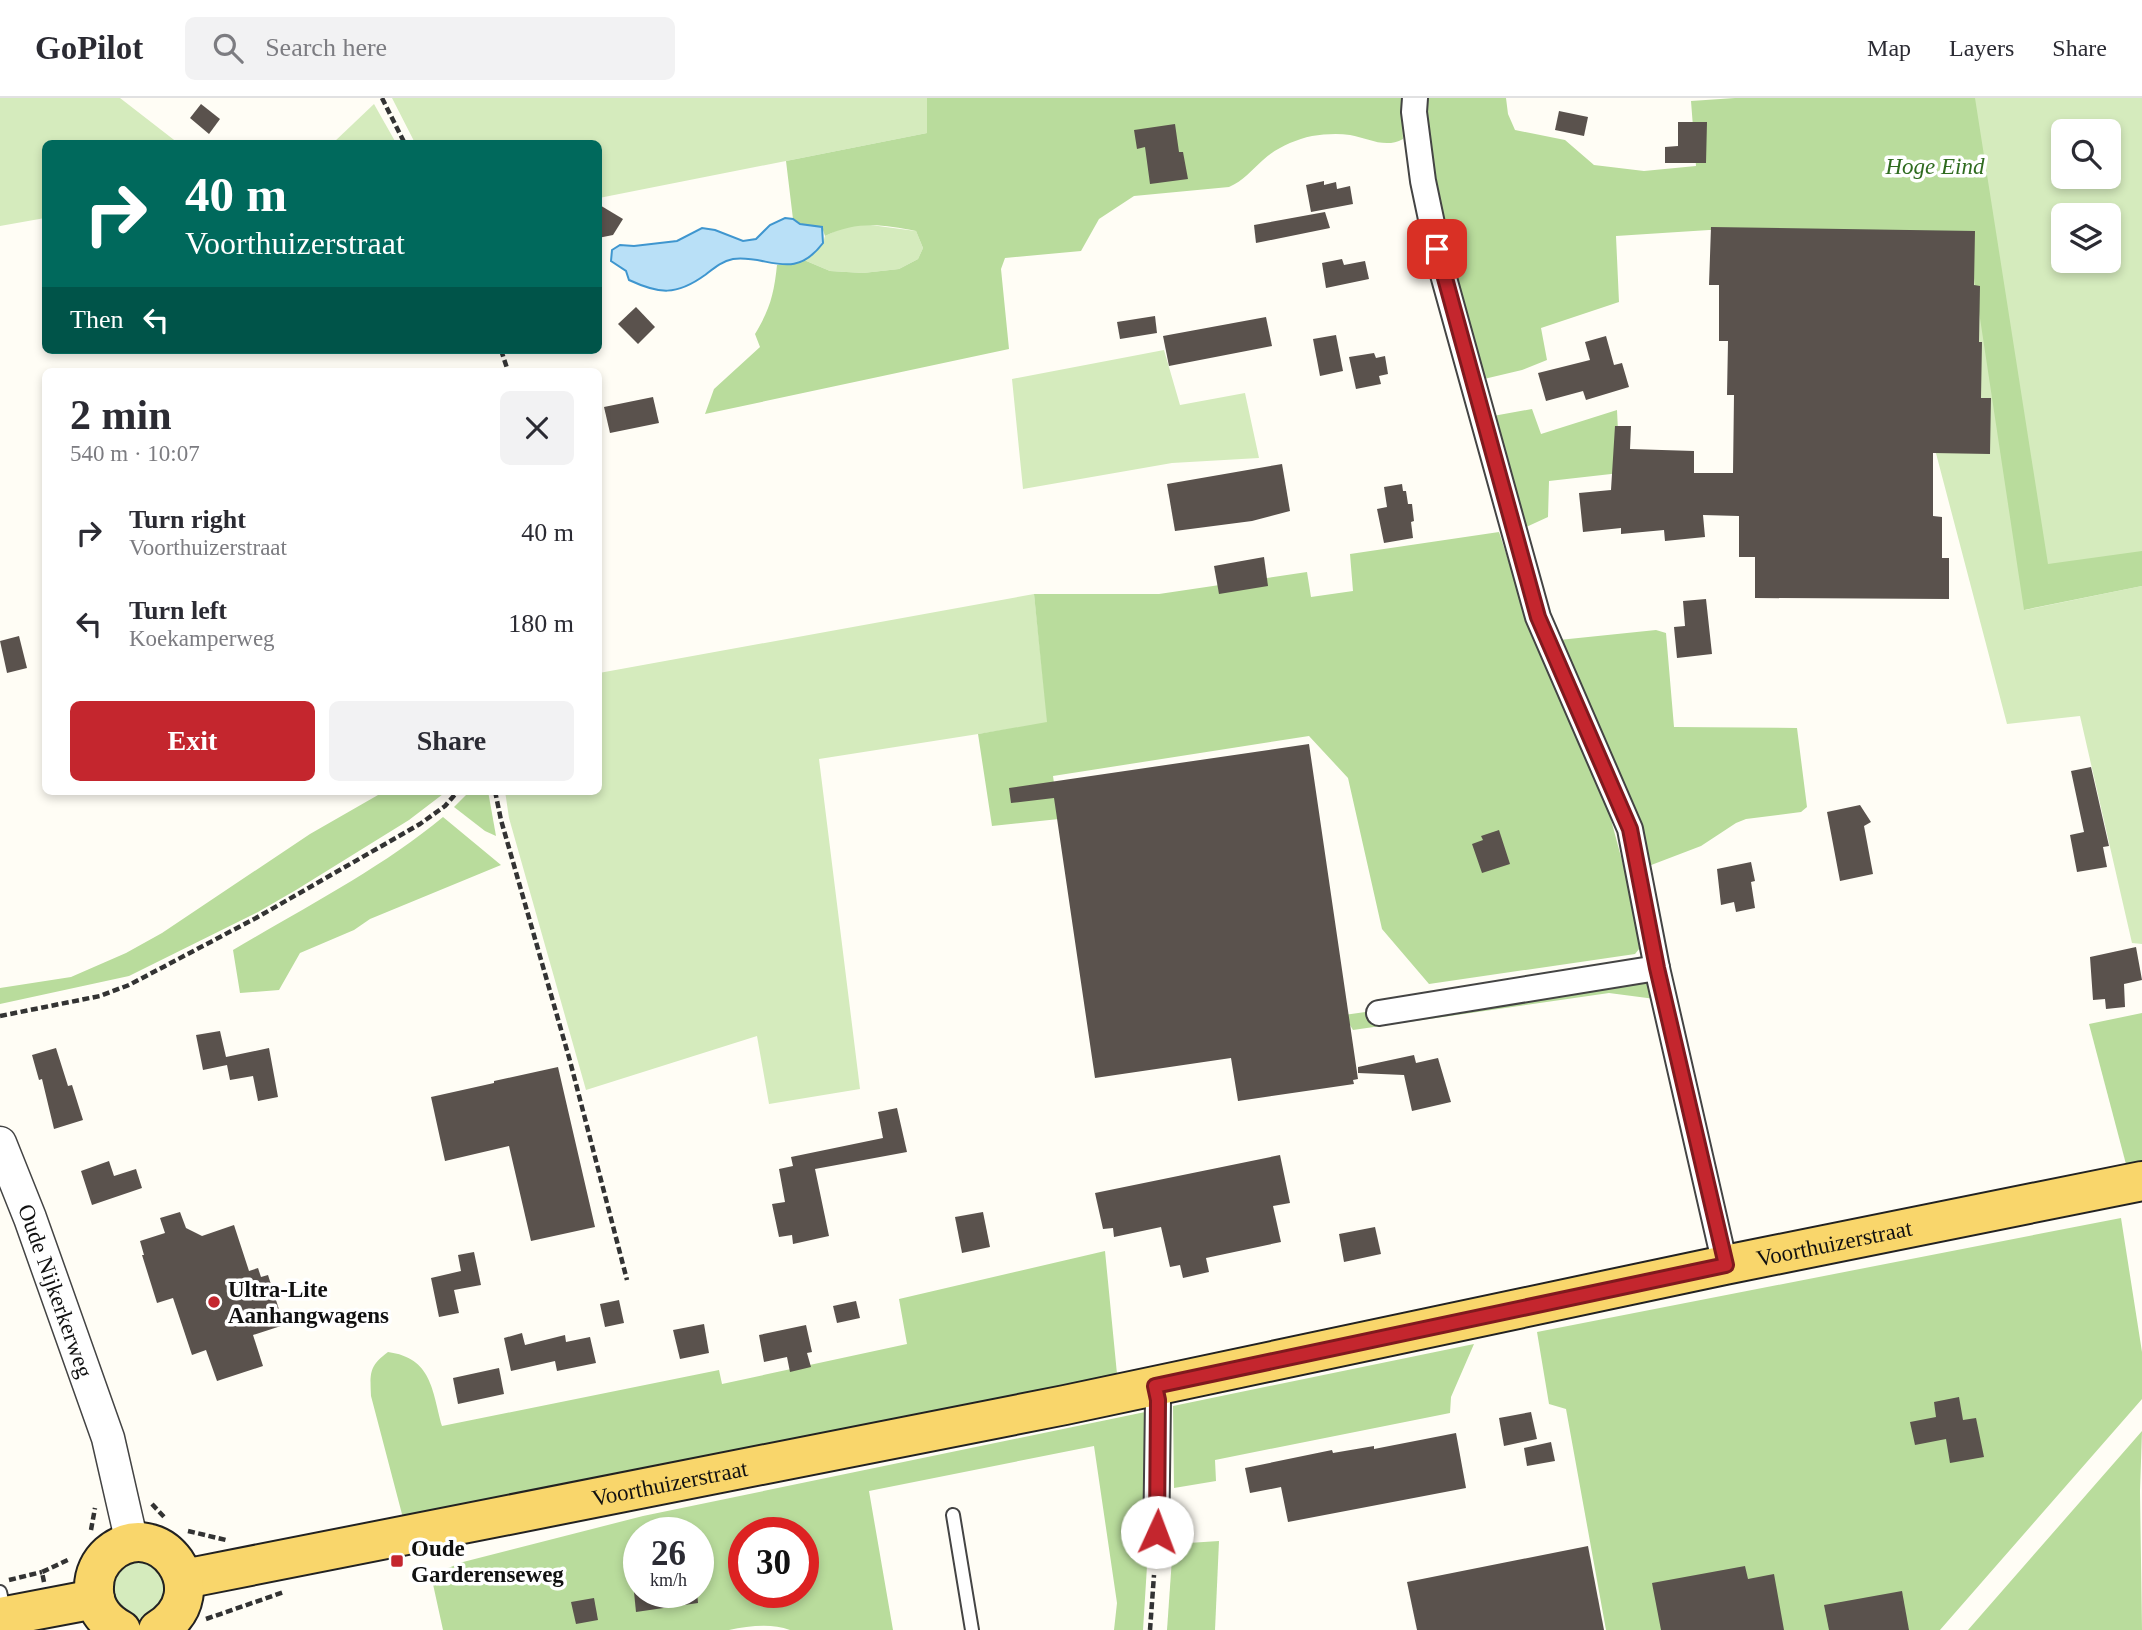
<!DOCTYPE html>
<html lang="en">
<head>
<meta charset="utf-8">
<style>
  :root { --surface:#fff; --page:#f2f2f3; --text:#2b2b33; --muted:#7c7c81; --line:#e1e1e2; --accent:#c4262e }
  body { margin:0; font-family:"Times New Roman",serif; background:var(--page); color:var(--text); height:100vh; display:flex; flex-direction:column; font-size:26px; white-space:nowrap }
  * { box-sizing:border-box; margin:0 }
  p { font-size:23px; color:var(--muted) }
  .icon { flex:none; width:38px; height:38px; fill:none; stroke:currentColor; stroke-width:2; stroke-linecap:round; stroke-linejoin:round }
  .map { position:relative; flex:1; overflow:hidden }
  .drawer { position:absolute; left:42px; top:270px; width:560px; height:427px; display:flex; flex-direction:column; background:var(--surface); border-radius:10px; box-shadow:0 4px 10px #0003 }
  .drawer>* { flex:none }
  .banner { position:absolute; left:42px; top:42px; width:560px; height:214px; border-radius:10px; box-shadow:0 4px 10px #0003; background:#00695c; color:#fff; overflow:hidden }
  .fabs { position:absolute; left:2051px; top:21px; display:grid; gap:14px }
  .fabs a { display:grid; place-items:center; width:70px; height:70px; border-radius:10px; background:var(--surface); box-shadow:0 4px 10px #0003; font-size:35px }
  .speed { position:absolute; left:623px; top:1419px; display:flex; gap:14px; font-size:35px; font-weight:700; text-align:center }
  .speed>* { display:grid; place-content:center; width:91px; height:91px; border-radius:50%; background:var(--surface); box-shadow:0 4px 10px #0003; line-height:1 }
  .speed small { font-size:18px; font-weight:400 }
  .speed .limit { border:10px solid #d22; background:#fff; color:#111 }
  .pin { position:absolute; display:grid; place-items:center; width:60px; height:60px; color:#fff; margin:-30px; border-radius:14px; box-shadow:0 4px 10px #0006 }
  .me { position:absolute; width:77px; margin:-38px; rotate:2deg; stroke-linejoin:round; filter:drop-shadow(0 0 5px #0008) }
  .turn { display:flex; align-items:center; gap:24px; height:147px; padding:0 28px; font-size:32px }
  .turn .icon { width:91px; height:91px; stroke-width:2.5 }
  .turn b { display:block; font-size:49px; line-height:60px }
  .then { display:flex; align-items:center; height:66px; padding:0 28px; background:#0003; gap:14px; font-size:26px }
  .round { display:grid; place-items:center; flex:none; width:74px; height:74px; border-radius:10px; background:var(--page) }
  .summary { display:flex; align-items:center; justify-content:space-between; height:119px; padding:0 28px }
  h1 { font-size:42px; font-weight:800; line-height:52px }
  .cta { display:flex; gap:14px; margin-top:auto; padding:14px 28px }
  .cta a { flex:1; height:80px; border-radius:10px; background:var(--accent); color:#fff; font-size:28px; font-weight:800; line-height:80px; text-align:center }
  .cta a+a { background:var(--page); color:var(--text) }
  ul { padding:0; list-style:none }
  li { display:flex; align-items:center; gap:21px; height:91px; padding:0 28px }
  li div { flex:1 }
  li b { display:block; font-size:26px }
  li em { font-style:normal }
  header { display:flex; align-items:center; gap:42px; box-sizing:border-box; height:98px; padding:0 35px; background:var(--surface); border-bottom:2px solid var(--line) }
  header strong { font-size:33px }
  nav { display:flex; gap:38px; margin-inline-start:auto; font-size:24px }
  .search { width:490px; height:63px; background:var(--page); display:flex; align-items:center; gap:18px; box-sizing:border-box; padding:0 24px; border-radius:10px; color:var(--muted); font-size:26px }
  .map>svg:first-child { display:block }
</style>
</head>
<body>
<header>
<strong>GoPilot</strong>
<div class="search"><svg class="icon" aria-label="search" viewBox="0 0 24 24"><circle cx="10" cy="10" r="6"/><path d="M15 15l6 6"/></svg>Search here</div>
<nav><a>Map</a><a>Layers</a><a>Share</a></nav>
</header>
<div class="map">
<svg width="2142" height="1532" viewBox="0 0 2142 1532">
  <rect width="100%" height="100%" fill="#fffdf5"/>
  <g fill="#d5ebbd" fill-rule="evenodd">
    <path d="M 0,0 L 120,0 L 178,45 L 46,46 L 45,120 L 0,128 Z"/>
    <path d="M 392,0 L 927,0 L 927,35 L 599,100 L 598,46 L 415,45 Z"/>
    <path d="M 1849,0 L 2142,0 L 2142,481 L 2048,467 L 2025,512 L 2142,488 L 2142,846 L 2132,845 L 2080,618 L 2007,626 L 1878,134 ZM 2063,33 L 2109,33 L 2109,79 L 2063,79 ZM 2063,117 L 2109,117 L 2109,163 L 2063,163 Z"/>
    <path d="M 374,6 L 396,45 L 333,45 Z"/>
    <path d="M 863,126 L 916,133 L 923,150 L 918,161 L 899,171 L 863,175 L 830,173 L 804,162 C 814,155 822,150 825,138 L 844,129 Z"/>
    <path d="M 1164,252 L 1180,307 L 1245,295 L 1259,360 L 1172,365 L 1023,391 L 1012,281 Z"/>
    <path d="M 1034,496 L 1048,625 L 819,661 L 860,991 L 769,1006 L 757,938 L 586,992 L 509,720 L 505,693 L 598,693 L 599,575 Z"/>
    <path d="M 122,1462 L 158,1464 L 171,1494 L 143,1522 L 124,1519 L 106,1489 Z"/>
  </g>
  <g fill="#b9dc9c" fill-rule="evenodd">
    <path d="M 927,0 L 1401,0 L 1403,41 C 1385,51 1368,40 1350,37 C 1338,35 1324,36 1312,38 C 1294,42 1276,50 1263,62 C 1252,72 1243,83 1229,89 L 1134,98 L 1099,121 L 1081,153 L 1005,160 L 1001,171 L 1009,251 L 705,316 L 714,291 L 760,249 L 755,236 C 770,211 774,196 777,167 L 804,162 L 830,173 L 863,175 L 899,171 L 918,161 L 923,150 L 916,133 C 882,126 856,123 825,138 L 822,129 L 800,126 L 793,121 L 786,63 L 927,35 Z"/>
    <path d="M 1425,0 L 1506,0 L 1508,16 L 1515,32 L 1565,42 L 1594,67 L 1644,73 L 1696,68 L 1691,3 L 1735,0 L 1975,0 L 2048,466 L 2142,453 L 2142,488 L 2024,512 L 1967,134 L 1709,132 L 1616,138 L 1619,204 L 1541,230 L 1547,262 L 1522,272 L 1484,281 L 1459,189 L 1432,76 Z"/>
    <path d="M 1532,311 L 1541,336 L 1617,312 L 1620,375 L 1549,383 L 1548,419 L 1524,430 L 1493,318 Z"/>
    <path d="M 1499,434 L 1537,550 L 1609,714 L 1644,845 L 1635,856 L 1429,886 L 1382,831 L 1348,680 L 1309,638 L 1053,678 L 1059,721 L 992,728 L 978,636 L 1047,624 L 1034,496 L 1159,496 L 1307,474 L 1311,499 L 1353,493 L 1350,456 Z"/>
    <path d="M 1656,532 L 1666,535 L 1674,629 L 1797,630 L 1807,709 L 1801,714 L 1746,721 L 1736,725 L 1701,748 L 1646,769 L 1559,542 Z"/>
    <path d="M 385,693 L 447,693 L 409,722 L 296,792 L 258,814 L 129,878 L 0,906 L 0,890 L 71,879 L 126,855 L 162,835 L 310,736 Z"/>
    <path d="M 470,693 L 488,693 L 496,738 L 485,733 L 454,709 Z"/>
    <path d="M 443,719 L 501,767 L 370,821 L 354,832 L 300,855 L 279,892 L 240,895 L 233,852 C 302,811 382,770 443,719 Z"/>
    <path d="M 1651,874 L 1655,901 L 1609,895 L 1353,932 L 1344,917 Z"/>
    <path d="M 2142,915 L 2142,1067 L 2127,1070 L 2089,926 Z"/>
    <path d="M 2121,1120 L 2142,1254 L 2142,1301 L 1940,1532 L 1606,1532 L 1566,1311 L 1549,1306 L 1537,1234 Z"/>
    <path d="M 1105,1153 L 1117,1276 L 403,1420 L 371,1298 C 370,1275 369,1268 388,1254 C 432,1260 432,1292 442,1328 L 719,1272 L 722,1286 L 907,1246 L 899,1201 Z"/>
    <path d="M 1474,1246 L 1451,1299 L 1450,1315 L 1215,1362 L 1216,1383 L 1174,1390 L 1173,1308 Z"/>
    <path d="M 1150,1313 L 1151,1404 L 1143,1532 L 1114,1532 L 1117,1505 L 1094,1348 L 869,1393 L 893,1532 L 790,1532 C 771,1525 749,1528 729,1532 L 443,1532 L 431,1477 L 463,1464 L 643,1418 ZM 639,1435 L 698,1435 L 698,1494 L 639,1494 ZM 744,1435 L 803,1435 L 803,1494 L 744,1494 Z"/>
    <path d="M 2142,1333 L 2140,1393 L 2142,1532 L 1968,1532 Z"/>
    <path d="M 1219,1443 L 1215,1532 L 1167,1532 L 1173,1446 Z"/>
  </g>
  <path fill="#b9e0f7" stroke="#3f96cf" stroke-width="2" d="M 785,120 L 793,121 L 800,126 L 822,129 L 823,145 C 793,185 767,156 733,161 C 722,163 714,170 705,177 C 676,198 659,196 629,182 L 626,173 L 611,163 L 612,152 L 620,147 L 634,148 L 677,143 L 702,130 L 715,132 L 743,143 L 756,141 L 770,127 Z"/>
  <g fill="#5a524d">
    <path d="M 201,6 L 220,21 L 209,36 L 190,20 Z"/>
    <path d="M 1559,13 L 1588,19 L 1584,38 L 1555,32 Z"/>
    <path d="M 1678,24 L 1707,24 L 1706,65 L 1665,65 L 1665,49 L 1678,48 Z"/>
    <path d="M 1175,26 L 1179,54 L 1183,54 L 1188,81 L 1150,86 L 1145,49 L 1137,51 L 1134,32 Z"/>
    <path d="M 1324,83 L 1324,87 L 1336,84 L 1337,91 L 1350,88 L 1353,106 L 1311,114 L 1306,87 Z"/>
    <path d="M 598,106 L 623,121 L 613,137 L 598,140 Z"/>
    <path d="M 1325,114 L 1330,130 L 1256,145 L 1254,127 Z"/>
    <path d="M 1711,129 L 1975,133 L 1974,187 L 1980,188 L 1979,244 L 1982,244 L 1981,300 L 1991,300 L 1990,356 L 1933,355 L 1933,418 L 1942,419 L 1942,460 L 1949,460 L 1949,501 L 1755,500 L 1755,459 L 1739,459 L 1739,418 L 1703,417 L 1705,439 L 1665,443 L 1664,432 L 1621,436 L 1621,430 L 1583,434 L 1579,395 L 1611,392 L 1615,328 L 1631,328 L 1630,351 L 1694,353 L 1694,375 L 1733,375 L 1734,297 L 1727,297 L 1728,243 L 1719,243 L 1719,187 L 1709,187 Z"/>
    <path d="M 1342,161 L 1344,167 L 1365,163 L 1369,181 L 1326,190 L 1322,165 Z"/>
    <path d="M 636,209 L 655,229 L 638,246 L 618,226 Z"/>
    <path d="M 1155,218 L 1157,235 L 1120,241 L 1117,224 Z"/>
    <path d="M 1266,219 L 1272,248 L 1169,268 L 1163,238 Z"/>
    <path d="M 1336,237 L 1343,273 L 1320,278 L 1313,241 Z"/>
    <path d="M 1606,238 L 1614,267 L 1622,265 L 1629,289 L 1586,302 L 1583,293 L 1546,303 L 1538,275 L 1590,262 L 1585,244 Z"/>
    <path d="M 1374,255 L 1376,260 L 1385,258 L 1388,276 L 1379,278 L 1381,286 L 1356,291 L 1349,259 Z"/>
    <path d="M 653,299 L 659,325 L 610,335 L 604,309 Z"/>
    <path d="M 1282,366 L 1290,413 L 1252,423 L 1175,433 L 1167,386 Z"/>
    <path d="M 1402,386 L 1403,393 L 1406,393 L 1408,406 L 1412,406 L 1414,423 L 1411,424 L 1413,440 L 1384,445 L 1377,411 L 1387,409 L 1384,389 Z"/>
    <path d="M 1264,459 L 1268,488 L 1219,496 L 1214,468 Z"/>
    <path d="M 1706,501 L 1712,556 L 1677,560 L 1674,529 L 1685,528 L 1683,503 Z"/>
    <path d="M 19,538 L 27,570 L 7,575 L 0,543 Z"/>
    <path d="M 1309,646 L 1358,981 L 1353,982 L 1354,986 L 1238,1003 L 1231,960 L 1095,980 L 1054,700 L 1011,705 L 1009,690 Z"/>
    <path d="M 2091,669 L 2109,748 L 2103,749 L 2107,769 L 2077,774 L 2070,737 L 2084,734 L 2071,673 Z"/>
    <path d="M 1860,707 L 1871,724 L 1864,728 L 1873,776 L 1840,783 L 1827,714 Z"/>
    <path d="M 1499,732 L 1510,766 L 1482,775 L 1472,746 L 1483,742 L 1481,738 Z"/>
    <path d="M 1751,764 L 1755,783 L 1751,784 L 1755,810 L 1736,814 L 1734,804 L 1721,807 L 1717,771 Z"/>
    <path d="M 2136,849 L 2142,882 L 2124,886 L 2125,909 L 2106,911 L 2105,901 L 2093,902 L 2090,859 Z"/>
    <path d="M 220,933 L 226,959 L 269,950 L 278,999 L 258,1003 L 253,978 L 230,982 L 227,967 L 203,972 L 196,937 Z"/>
    <path d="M 56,950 L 68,988 L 72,987 L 83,1022 L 54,1031 L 42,981 L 39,982 L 32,957 Z"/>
    <path d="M 1414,957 L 1416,965 L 1438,960 L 1451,1004 L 1412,1013 L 1404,977 L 1358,975 L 1358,969 Z"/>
    <path d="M 558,969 L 595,1129 L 531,1143 L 509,1048 L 445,1063 L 431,999 L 494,985 L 494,983 Z"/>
    <path d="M 897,1010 L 907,1054 L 815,1071 L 829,1138 L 793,1146 L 792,1137 L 779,1139 L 772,1106 L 785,1104 L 779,1071 L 793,1068 L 791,1059 L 883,1040 L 878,1014 Z"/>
    <path d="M 1280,1057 L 1290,1105 L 1273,1108 L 1281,1144 L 1206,1160 L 1209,1174 L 1183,1180 L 1180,1167 L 1170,1169 L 1161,1129 L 1114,1139 L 1113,1130 L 1103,1131 L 1095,1095 Z"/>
    <path d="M 109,1063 L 114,1078 L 136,1071 L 142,1090 L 92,1107 L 81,1073 Z"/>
    <path d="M 180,1114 L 186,1130 L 202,1138 L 234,1127 L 249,1173 L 258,1170 L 261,1179 L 268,1177 L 284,1227 L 253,1237 L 263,1268 L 217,1283 L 206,1252 L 192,1257 L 173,1200 L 157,1205 L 142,1157 L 144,1157 L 140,1143 L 165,1135 L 160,1120 Z"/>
    <path d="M 983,1114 L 990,1149 L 962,1155 L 955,1119 Z"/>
    <path d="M 1375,1129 L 1381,1156 L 1344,1164 L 1339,1136 Z"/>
    <path d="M 474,1154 L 481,1187 L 454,1192 L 459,1215 L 439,1219 L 431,1180 L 461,1173 L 458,1157 Z"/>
    <path d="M 619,1202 L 624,1225 L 605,1229 L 600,1206 Z"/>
    <path d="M 856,1203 L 860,1220 L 837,1225 L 833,1208 Z"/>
    <path d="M 704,1226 L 709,1255 L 680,1261 L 673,1232 Z"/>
    <path d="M 806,1227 L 812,1254 L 807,1255 L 811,1269 L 790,1274 L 787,1259 L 764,1264 L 759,1237 Z"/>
    <path d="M 522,1235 L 525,1247 L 565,1237 L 566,1244 L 590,1239 L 596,1265 L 557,1273 L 555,1263 L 511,1273 L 504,1240 Z"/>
    <path d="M 499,1270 L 504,1296 L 458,1306 L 453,1280 Z"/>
    <path d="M 1959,1299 L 1963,1322 L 1976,1320 L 1984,1359 L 1950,1365 L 1946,1341 L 1915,1347 L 1910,1324 L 1936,1319 L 1934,1304 Z"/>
    <path d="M 1531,1314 L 1537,1341 L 1504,1348 L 1499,1320 Z"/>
    <path d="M 1456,1335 L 1466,1390 L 1288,1424 L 1281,1389 L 1250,1395 L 1245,1370 L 1332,1352 L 1333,1355 L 1374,1348 L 1374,1351 Z"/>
    <path d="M 1551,1344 L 1555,1363 L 1527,1368 L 1524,1350 Z"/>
    <path d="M 1588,1448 L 1604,1532 L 1417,1532 L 1407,1484 Z"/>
    <path d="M 1745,1468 L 1748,1481 L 1774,1476 L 1784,1532 L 1661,1532 L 1652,1485 Z"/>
    <path d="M 1902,1493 L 1909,1532 L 1829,1532 L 1824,1507 Z"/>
    <path d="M 634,1494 L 697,1494 L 698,1505 L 636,1514 Z"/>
    <path d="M 594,1500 L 598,1522 L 576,1526 L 571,1504 Z"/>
  </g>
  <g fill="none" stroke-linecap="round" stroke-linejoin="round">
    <defs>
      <g id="service">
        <path d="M 953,1417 L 972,1532"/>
        <path d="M 0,1494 L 5,1515"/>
      </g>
      <g id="minor">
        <path d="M 1415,0 L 1414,14 L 1423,83 L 1442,173 L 1538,519 L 1630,731 L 1657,870 L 1725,1167"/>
        <path d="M 1379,915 L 1657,870"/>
        <path d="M 1155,1288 L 1158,1302 L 1156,1455"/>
      </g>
      <g id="tertiary">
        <path id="s1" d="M 0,1045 L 30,1120 L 108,1340 L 132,1445"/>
      </g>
      <g id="primary">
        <path id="s2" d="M 184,1481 L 1065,1307 L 1725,1167 L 2142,1083"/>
        <path d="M 0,1519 L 95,1501"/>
        <path d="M 121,1532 C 104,1523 93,1508 94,1489 C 94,1476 100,1464 109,1456 C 158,1414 220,1494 158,1532"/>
      </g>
    </defs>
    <use href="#service" stroke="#444" stroke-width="16"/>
    <use href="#minor" stroke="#444" stroke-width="28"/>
    <use href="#tertiary" stroke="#444" stroke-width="35"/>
    <use href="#primary" stroke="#222" stroke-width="42"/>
    <g stroke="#333" stroke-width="4.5" stroke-dasharray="7 3.5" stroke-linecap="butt">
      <path d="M 382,0 L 405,46"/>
      <path d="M 501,252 L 508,273"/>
      <path d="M 495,693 L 501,722 L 570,963 L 627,1182"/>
      <path d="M 0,918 L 100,898 L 129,887 L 256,820 L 420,726 L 445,708 L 458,693"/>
      <path d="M 152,1406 L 165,1420"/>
      <path d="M 91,1432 L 95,1410"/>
      <path d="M 188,1433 L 226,1442"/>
      <path d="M 9,1482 L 42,1474"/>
      <path d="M 44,1484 L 42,1474 L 70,1461"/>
      <path d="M 206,1521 L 284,1494"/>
      <path d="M 1150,1532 L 1154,1477"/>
    </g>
    <use href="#service" stroke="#fff" stroke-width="12"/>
    <use href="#minor" stroke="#fff" stroke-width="24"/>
    <use href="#tertiary" stroke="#fff" stroke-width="32"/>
    <use href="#primary" stroke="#f9d66b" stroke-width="38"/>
  </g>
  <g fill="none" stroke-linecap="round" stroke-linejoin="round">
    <defs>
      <path id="route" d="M 1157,1434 L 1158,1302 L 1155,1288 L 1726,1167 L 1657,870 L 1630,731 L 1538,519 L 1437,151"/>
    </defs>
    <use href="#route" stroke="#7f191e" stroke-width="18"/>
    <use href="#route" stroke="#c4262e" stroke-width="12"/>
  </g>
  <g fill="#c4262e" stroke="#fff" stroke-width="2.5">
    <circle cx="214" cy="1204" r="7"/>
    <rect x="390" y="1456" width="14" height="14" rx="3.5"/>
  </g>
  <g text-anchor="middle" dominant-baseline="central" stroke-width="7" stroke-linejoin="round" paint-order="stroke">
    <g font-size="23" font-style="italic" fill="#2f6b1f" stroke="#fff">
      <text x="1935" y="68">Hoge Eind</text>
    </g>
    <g font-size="23" fill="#111" stroke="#fff">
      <text stroke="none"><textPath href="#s2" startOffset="1684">Voorthuizerstraat</textPath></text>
      <text stroke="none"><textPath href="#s1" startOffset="158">Oude Nijkerkerweg</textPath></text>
      <text stroke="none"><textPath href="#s2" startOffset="495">Voorthuizerstraat</textPath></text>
    </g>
    <g font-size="23" font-weight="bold" fill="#111" stroke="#fff" text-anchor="start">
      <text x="228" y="1191">Ultra-Lite<tspan x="228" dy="26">Aanhangwagens</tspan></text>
      <text x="411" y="1450">Oude<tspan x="411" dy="26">Garderenseweg</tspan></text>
    </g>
  </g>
</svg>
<div class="fabs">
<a><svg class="icon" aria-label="search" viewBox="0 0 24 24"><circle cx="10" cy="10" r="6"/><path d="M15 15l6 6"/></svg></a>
<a><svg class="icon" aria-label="layers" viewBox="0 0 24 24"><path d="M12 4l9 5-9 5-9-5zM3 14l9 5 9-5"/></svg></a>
</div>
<div class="speed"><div>26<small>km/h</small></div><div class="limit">30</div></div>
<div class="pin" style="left:1437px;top:151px;background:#d93025"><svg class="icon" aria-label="arrive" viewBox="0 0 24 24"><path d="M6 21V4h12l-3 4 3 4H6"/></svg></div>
<svg class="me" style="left:1157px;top:1434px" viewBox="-20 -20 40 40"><circle r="19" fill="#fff"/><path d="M0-13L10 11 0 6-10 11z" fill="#c4262e"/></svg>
<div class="banner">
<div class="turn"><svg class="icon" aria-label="right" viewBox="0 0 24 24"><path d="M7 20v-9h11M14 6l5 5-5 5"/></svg><div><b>40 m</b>Voorthuizerstraat</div></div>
<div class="then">Then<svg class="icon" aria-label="left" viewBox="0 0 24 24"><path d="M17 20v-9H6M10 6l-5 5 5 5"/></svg></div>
</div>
<section class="drawer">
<div class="summary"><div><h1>2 min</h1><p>540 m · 10:07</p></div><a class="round"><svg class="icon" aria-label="close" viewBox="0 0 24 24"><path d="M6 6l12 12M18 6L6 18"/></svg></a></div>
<ul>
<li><svg class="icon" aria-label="right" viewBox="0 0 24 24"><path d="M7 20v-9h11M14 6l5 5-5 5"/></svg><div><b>Turn right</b><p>Voorthuizerstraat</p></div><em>40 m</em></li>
<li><svg class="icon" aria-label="left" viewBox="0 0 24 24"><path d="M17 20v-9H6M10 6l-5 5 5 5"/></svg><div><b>Turn left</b><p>Koekamperweg</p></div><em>180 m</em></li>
</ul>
<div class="cta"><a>Exit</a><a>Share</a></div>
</section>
</div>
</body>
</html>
